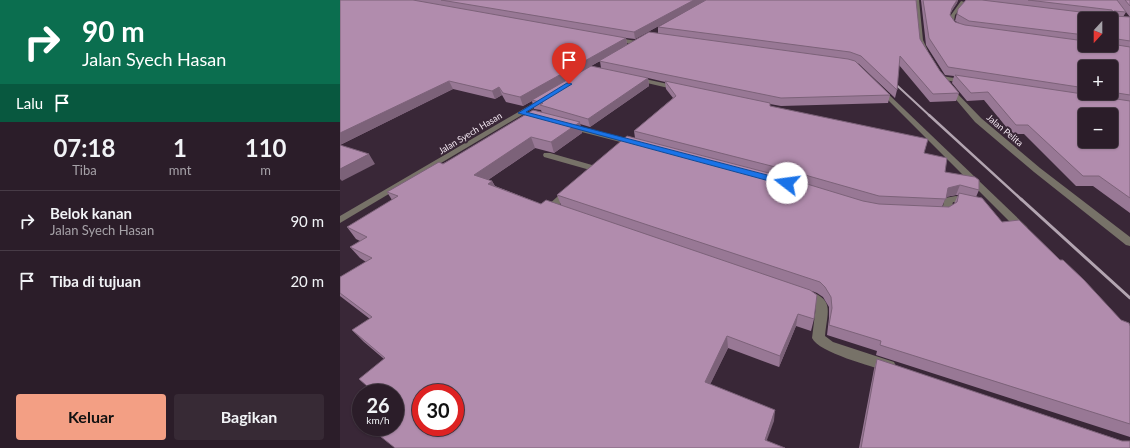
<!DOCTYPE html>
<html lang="id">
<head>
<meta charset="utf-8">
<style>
  :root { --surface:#2b1d29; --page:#372a35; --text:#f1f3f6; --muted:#a6a2a8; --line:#473b46; --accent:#f39f84 }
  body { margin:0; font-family:Lato,sans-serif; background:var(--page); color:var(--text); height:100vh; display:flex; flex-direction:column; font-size:15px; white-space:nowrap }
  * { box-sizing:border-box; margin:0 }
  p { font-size:13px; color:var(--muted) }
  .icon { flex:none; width:22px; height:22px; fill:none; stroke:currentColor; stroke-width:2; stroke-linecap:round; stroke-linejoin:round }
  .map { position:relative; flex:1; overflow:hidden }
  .drawer { display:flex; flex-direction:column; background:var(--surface); width:340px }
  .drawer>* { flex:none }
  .hud { background:#0b6e4f; color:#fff; overflow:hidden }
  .needle { width:26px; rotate:201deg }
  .controls { position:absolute; left:738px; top:12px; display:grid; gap:8px }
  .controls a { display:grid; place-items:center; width:40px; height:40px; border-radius:4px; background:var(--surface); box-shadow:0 1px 3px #0004,0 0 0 1px var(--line); font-size:20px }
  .speed { position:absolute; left:12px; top:384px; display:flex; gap:8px; font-size:20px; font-weight:700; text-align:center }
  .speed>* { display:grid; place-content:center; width:52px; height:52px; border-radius:50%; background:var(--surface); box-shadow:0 1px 3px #0004,0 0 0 1px var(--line); line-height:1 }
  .speed small { font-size:10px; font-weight:400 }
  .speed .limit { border:6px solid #d22; background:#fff; color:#111 }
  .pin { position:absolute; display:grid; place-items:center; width:34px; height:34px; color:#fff; margin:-41px -17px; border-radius:50% 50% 50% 0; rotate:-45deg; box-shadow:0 0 4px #0007 }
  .pin .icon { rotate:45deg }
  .me { position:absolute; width:44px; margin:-22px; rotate:285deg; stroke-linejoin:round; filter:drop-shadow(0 0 3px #0008) }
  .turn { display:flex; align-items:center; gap:14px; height:84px; padding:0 16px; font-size:18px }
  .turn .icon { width:52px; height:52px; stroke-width:2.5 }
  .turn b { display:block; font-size:28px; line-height:34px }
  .then { display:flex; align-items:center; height:38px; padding:0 16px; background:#0003; gap:8px; font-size:15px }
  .eta { display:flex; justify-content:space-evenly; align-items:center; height:68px; text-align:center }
  .eta b { font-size:24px; font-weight:700; line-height:28px }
  .cta { display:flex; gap:8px; margin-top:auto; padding:8px 16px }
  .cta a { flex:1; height:46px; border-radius:4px; background:var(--accent); color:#111; font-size:16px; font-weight:700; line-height:46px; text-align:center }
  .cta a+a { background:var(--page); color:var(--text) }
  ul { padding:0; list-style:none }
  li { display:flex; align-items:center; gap:12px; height:60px; padding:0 16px; border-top:1px solid var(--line) }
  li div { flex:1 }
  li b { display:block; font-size:15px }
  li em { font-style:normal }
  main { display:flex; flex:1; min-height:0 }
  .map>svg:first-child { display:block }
</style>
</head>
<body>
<main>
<section class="drawer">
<div class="hud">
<div class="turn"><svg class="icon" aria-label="right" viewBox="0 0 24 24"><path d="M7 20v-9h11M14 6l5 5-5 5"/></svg><div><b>90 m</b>Jalan Syech Hasan</div></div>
<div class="then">Lalu<svg class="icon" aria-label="arrive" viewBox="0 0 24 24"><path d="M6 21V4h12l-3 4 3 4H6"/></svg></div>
</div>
<div class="eta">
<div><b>07:18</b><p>Tiba</p></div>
<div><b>1</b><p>mnt</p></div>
<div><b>110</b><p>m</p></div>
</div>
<ul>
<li><svg class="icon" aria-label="right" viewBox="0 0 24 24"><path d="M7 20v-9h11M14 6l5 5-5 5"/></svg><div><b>Belok kanan</b><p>Jalan Syech Hasan</p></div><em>90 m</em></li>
<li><svg class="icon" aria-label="arrive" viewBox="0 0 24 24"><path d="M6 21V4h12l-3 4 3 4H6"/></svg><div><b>Tiba di tujuan</b></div><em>20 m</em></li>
</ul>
<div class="cta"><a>Keluar</a><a>Bagikan</a></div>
</section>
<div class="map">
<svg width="790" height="448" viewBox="0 0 790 448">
  <rect width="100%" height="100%" fill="#392737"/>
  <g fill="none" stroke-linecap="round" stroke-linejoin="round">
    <g fill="#777268" fill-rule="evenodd">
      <path d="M 575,0 L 579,0 L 583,40 L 588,51 L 585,53 C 574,47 576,12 575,0 Z"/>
      <path d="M 621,1 L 625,2 L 615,15 L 614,21 L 620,27 L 617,29 L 609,21 L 611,15 Z"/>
      <path d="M 273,37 L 296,41 L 299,43 L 296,45 L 271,40 L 270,39 Z"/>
      <path d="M 602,76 L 626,80 L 629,82 L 626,84 L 600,79 L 599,78 Z"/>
      <path d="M 296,77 L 337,86 L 340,88 L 337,90 L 294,80 L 293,79 Z"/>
      <path d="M 607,87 L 611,87 L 641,118 L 700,168 L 790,237 L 790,246 L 786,245 L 694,172 L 635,122 L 607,89 Z"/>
      <path d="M 538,88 L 542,88 L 687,227 L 688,229 L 687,231 L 679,231 L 538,90 Z"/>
      <path d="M 204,97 L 206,98 L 206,100 L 187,112 L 201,115 L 201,119 L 182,115 L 0,223 L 0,216 Z"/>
      <path d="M 226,124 L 229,124 L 298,141 L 299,143 L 295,145 L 292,145 L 226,128 Z"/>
      <path d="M 204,153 L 210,153 L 259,167 L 260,169 L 254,175 L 248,175 L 247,173 L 250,170 L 204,157 L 203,155 Z"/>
      <path d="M 229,188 L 232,189 L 234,191 L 232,193 L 214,209 L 208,209 L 206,207 L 208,205 L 226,189 Z"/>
      <path d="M 616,196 L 633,200 L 635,202 L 630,205 L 613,202 L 610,214 L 597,215 L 595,213 L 597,211 L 602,210 L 605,198 Z"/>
      <path d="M 464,289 C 495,299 488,308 485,336 L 493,342 L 554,362 L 556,366 L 554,370 L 549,372 C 532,366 479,353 472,338 L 476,306 L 460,297 L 458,294 L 460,291 Z"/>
    </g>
    <path stroke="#b3a5b1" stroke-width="2" d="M 550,79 L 590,116"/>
    <path stroke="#b3a5b1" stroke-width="2.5" d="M 589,115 L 682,200"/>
    <path stroke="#b3a5b1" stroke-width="3" d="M 681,199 L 790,298"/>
  </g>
  <g fill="#987895" fill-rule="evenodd">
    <path d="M 0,0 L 366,0 L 295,39 L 286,38 L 287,45 L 271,54 L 318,34 L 318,27 L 580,39 L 600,71 L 619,93 L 616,101 L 590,102 L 559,65 L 557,90 L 555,98 L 519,64 L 517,63 L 550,95 L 548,103 L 441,106 L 430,104 L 430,106 L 584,153 L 605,172 L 639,190 L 636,197 L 662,222 L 781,320 L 790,326 L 790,437 L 536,355 L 537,351 L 487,335 L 489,318 L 489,307 L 483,297 L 477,293 L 472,291 L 474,319 L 471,331 L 456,326 L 439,367 L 388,348 L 370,384 L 434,421 L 62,416 L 44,359 L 24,342 L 12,330 L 30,319 L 0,296 L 0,277 L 26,262 L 20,258 L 10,247 L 20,241 L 16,239 L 7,227 L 52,200 L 47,192 L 202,113 L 201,110 L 194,109 L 192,101 L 183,106 L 166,102 L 162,95 L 155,99 L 113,89 L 0,145 ZM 260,61 L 261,68 L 251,66 ZM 308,78 L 325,82 L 326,89 L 333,98 L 294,131 L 295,138 L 217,195 L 221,205 L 201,204 L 155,186 L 152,181 L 148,180 L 195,148 L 214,153 L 242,133 L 240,124 L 250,127 L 309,86 ZM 616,195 L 618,195 L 614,204 L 609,207 L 602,207 L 606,197 Z"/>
    <path d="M 581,0 L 618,0 L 617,3 L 610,13 L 610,15 L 615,22 L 619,23 L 615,21 L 618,9 L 626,0 L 790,0 L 790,213 L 753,186 L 736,186 L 684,134 L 672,134 L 644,100 L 627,101 L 612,83 L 614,76 L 605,75 L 586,45 ZM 786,12 L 790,17 L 783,17 ZM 745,19 L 771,19 L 771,45 L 745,45 ZM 745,67 L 771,67 L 771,93 L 745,93 Z"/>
    <path d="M 537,359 L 782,441 L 790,448 L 519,448 L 534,369 Z"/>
  </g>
  <g fill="#7c6279">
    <path d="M 354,0 L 366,0 L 295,39 L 294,32 Z"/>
    <path d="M 617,0 L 618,0 L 617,3 L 610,14 L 612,8 Z"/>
    <path d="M 286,38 L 287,45 L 183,106 L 180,97 Z"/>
    <path d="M 308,78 L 309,86 L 250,127 L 248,119 Z"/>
    <path d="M 109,81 L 113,89 L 0,145 L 0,133 Z"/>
    <path d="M 159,87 L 162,95 L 155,99 L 152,91 Z"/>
    <path d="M 240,122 L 242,133 L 214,153 L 211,142 Z"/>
    <path d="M 191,137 L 195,148 L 139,186 L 134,175 Z"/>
    <path d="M 29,154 L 35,164 L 2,181 L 0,179 L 0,169 Z"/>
    <path d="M 152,181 L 158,193 L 148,184 Z"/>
    <path d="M 620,185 L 616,195 L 604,197 L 608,188 Z"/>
    <path d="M 458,314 L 456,326 L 439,367 L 440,356 Z"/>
    <path d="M 387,336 L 388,348 L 366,393 L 365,382 Z"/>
    <path d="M 435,410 L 434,421 L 424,448 L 425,440 Z"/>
  </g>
  <g fill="#b18cad" stroke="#7c6279" fill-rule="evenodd">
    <path d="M 0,0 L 73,0 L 286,38 L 180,97 L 163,93 L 159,87 L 152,91 L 109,81 L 0,133 Z"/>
    <path d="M 101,0 L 354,0 L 294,32 Z"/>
    <path d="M 366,0 L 576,0 L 580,39 L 600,71 L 619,93 L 593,94 L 560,56 L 557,90 L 521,56 L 510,52 L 318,27 Z"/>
    <path d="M 583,0 L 617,0 L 612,8 L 610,15 L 615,22 L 625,25 L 745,41 L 745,45 L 771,45 L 771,44 L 790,47 L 790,95 L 771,92 L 771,67 L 745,67 L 745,88 L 608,67 L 589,38 Z"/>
    <path d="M 626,0 L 642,0 L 757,14 L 772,14 L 773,12 L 772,10 L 688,0 L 777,0 L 786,12 L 774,11 L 774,16 L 790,17 L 790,41 L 771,38 L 771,19 L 745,19 L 745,35 L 629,21 L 617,14 L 618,9 Z"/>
    <path d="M 785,0 L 790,0 L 790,6 Z"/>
    <path d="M 309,32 L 508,59 L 515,61 L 550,95 L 441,98 L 259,61 Z"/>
    <path d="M 251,66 L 308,78 L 248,119 L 200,105 L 203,103 L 192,100 Z"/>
    <path d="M 615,75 L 790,101 L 790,198 L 759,176 L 743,176 L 688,125 L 676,125 L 648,92 L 631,93 ZM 745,115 L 771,115 L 771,141 L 745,141 Z"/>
    <path d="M 325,81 L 430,103 L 430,106 L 588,139 L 584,153 L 607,158 L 605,172 L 635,177 L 639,180 L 639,190 L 620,185 L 608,188 L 606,199 L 539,196 L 451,171 L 294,131 L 336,96 Z"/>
    <path d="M 193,110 L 240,122 L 211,142 L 191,137 L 134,175 L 152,181 L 148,184 L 201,204 L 206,200 L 470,290 L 477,295 L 474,319 L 458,314 L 440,356 L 387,336 L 365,382 L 435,410 L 425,440 L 445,448 L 55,448 L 40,436 L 50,427 L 55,427 L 55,422 L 62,416 L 55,410 L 55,393 L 35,393 L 19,379 L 45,358 L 12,330 L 32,317 L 0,293 L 0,277 L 32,258 L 10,247 L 27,237 L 7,227 L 58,196 L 47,192 L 99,162 L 103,164 ZM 81,393 L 115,393 L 115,427 L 81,427 Z"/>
    <path d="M 287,136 L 444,177 L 523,201 L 539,204 L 609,207 L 617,202 L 619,193 L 642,198 L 662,222 L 679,220 L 720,260 L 723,260 L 744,280 L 781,320 L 789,323 L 790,326 L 790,424 L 540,345 L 541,341 L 489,325 L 492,308 L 491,297 L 485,287 L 480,282 L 217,195 Z"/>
    <path d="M 0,145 L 29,154 L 0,169 Z"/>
    <path d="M 537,359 L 782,441 L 790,441 L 790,448 L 521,448 Z"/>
  </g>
  <path fill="#1a73e8" stroke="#114b97" d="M 227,83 L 232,84 L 186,112 L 450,181 L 451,183 L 450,185 L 444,185 L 178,113 Z"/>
  <g text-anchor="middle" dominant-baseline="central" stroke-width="4" stroke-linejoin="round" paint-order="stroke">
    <g font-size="9" fill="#f2e6f0" stroke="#392737">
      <text transform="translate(665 130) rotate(40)">Jalan Pelita</text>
      <text transform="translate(130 133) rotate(-31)">Jalan Syech Hasan</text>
    </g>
  </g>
</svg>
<div class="controls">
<a><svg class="needle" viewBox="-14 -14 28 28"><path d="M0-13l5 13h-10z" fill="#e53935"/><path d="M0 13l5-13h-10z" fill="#a6a2a8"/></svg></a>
<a>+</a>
<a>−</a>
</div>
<div class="speed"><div>26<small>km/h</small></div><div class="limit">30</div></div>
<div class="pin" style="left:229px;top:84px;background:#d93025"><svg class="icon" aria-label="arrive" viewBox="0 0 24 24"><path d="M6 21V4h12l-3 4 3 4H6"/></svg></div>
<svg class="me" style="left:447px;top:183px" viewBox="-20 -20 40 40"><circle r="19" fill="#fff"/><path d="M0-13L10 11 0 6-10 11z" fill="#1a73e8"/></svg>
</div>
</main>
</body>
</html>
